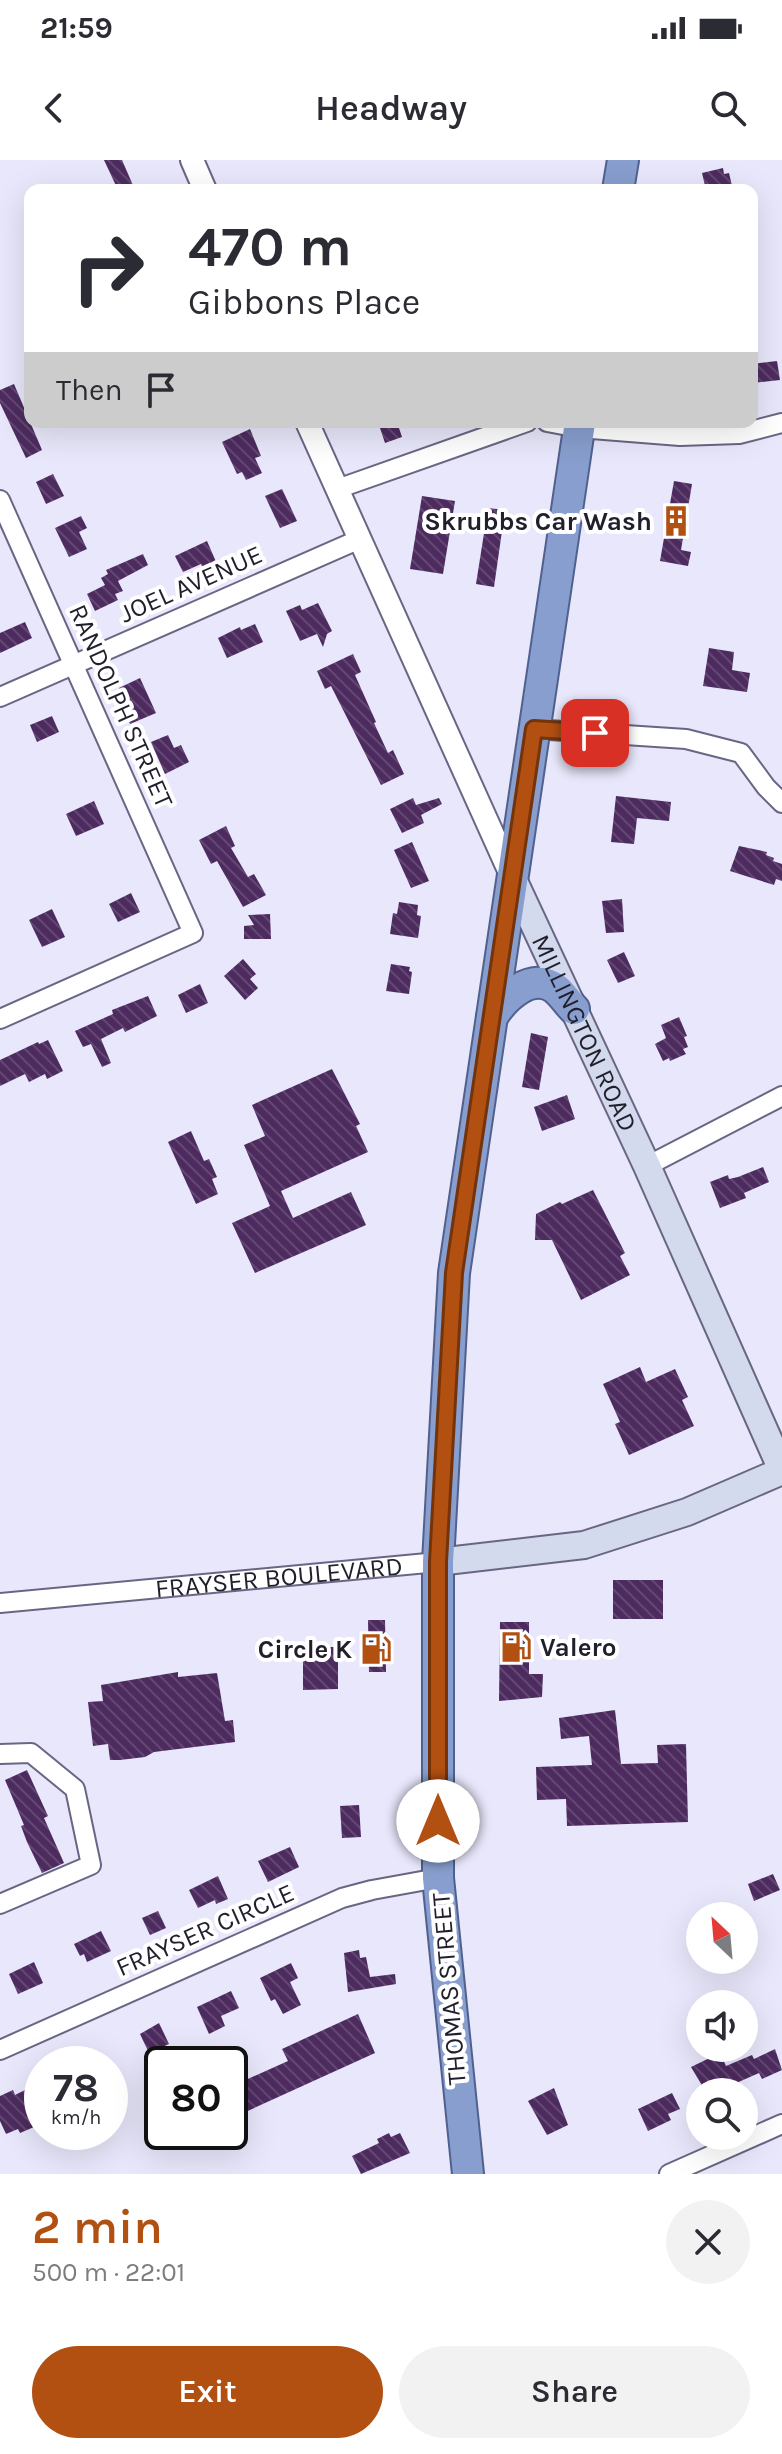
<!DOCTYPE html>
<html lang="en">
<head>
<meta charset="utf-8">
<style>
  :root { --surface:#fff; --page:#f2f2f3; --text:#2b2b33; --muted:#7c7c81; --accent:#b15011 }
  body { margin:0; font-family:Karla,sans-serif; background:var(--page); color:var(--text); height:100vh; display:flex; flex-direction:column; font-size:30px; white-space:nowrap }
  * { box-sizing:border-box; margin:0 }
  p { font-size:26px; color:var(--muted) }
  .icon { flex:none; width:44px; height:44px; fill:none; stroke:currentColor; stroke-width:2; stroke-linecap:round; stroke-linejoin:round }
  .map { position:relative; height:2014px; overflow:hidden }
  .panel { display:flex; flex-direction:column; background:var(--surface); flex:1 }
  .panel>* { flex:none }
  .top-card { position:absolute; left:24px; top:24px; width:734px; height:244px; border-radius:16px; box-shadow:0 8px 32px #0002; background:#fff; color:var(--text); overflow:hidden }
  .needle { width:52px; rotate:334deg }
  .controls { position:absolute; left:686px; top:1742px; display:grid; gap:16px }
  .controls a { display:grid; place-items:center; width:72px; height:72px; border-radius:50%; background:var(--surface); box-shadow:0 8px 32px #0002; font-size:40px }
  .speed { position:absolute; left:24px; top:1886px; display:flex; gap:16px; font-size:40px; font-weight:700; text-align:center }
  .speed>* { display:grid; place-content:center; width:104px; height:104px; border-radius:50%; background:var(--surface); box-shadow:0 8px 32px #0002; line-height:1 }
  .speed small { font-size:20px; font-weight:400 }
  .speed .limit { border:4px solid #111; border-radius:12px; background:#fff; color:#111 }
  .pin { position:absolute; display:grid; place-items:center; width:68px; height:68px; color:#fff; margin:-34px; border-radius:16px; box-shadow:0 4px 12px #0006 }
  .me { position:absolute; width:88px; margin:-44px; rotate:0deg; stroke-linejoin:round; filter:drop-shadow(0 0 6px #0008) }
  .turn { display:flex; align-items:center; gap:28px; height:168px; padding:0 32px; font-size:36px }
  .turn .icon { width:104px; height:104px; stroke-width:2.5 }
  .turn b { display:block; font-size:56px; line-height:68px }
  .then { display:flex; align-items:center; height:76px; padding:0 32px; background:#0003; gap:16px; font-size:30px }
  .round { display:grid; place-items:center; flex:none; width:84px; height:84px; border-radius:42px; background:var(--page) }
  .headline { display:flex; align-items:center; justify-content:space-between; height:136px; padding:0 32px }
  h1 { font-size:48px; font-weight:600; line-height:60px; color:var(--accent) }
  .action { display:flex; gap:16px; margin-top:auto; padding:16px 32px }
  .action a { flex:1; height:92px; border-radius:48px; background:var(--accent); color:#fff; font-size:32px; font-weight:600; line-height:92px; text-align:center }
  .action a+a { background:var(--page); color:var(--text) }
  .status { display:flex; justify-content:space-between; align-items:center; height:56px; padding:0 40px; background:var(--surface); direction:ltr }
  .status svg { height:22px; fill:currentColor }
  header { display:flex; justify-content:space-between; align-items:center; height:104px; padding:0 32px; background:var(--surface); font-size:36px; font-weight:600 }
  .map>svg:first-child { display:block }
</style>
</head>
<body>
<div class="status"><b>21:59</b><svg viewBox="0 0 49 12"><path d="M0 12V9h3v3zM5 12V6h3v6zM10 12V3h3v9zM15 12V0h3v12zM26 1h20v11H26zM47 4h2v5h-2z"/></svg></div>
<header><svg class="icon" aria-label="back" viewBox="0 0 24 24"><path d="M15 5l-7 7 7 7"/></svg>Headway<svg class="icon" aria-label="search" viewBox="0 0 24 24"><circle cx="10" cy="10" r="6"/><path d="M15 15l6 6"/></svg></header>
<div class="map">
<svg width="782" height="2014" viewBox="0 0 782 2014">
  <defs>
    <pattern id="building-back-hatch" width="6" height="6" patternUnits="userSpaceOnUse" patternTransform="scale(2)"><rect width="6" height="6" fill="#4d2b5f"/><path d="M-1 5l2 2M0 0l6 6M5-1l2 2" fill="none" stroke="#634872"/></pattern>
  </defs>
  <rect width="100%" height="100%" fill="#e8e7fb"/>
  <g fill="url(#building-back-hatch)">
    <path d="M 104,0 L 122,0 L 135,30 L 118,30 Z"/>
    <path d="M 723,8 L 724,14 L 729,13 L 733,30 L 706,30 L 702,13 Z"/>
    <path d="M 777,201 L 780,220 L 752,223 L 752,204 Z"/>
    <path d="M 14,224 L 42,290 L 26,298 L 0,243 L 0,230 Z"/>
    <path d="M 378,262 L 397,262 L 402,277 L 385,283 Z"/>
    <path d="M 250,269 L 261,296 L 255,298 L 262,313 L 246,320 L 242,312 L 237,314 L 222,282 Z"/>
    <path d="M 53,314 L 64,336 L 46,344 L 36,322 Z"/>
    <path d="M 674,321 L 692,324 L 681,390 L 691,392 L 688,406 L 660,401 Z"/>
    <path d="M 282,329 L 297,361 L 280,368 L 265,336 Z"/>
    <path d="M 422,336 L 455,341 L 443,414 L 410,409 Z"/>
    <path d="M 488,348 L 505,350 L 494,427 L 476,424 Z"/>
    <path d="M 81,356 L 87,368 L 79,372 L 87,389 L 69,397 L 55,368 Z"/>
    <path d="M 207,381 L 217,404 L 204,410 L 201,404 L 183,412 L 175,396 Z"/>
    <path d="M 143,394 L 148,405 L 118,421 L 123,431 L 115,434 L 118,440 L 95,451 L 87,434 L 105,425 L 101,418 L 108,414 L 106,410 Z"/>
    <path d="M 318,443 L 332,471 L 327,474 L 323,487 L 317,474 L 300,481 L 286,451 L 300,445 L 302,450 Z"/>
    <path d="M 25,462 L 32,478 L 0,493 L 0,473 Z"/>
    <path d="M 255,464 L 263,482 L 227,498 L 218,478 L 240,467 L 241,470 Z"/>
    <path d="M 709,488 L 734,492 L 732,510 L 750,513 L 747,532 L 703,526 Z"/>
    <path d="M 353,494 L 361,512 L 355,515 L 376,562 L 374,563 L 388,593 L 393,590 L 404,614 L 381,625 L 331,526 L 325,529 L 317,511 Z"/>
    <path d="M 140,518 L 156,553 L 130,564 L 124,551 L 129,548 L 119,528 Z"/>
    <path d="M 52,556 L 59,572 L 37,582 L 30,565 Z"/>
    <path d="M 168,575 L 174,588 L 181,585 L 189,602 L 165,614 L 151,582 Z"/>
    <path d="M 616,636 L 671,642 L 669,661 L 637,658 L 634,684 L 611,682 Z"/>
    <path d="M 413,638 L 416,645 L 439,638 L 442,644 L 421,655 L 424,663 L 402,673 L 390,649 Z"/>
    <path d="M 94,641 L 104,664 L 76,676 L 66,654 Z"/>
    <path d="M 226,666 L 235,686 L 231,688 L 248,717 L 254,714 L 266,735 L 243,747 L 217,701 L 211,704 L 199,680 Z"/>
    <path d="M 412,682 L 429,721 L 411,728 L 394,690 Z"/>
    <path d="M 739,686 L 767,692 L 766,695 L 774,698 L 773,701 L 782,704 L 782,721 L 776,719 L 774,725 L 730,711 Z"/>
    <path d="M 131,733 L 140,752 L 118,762 L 109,744 Z"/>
    <path d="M 622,739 L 624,772 L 606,773 L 602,741 Z"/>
    <path d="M 399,742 L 418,745 L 417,755 L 421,756 L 418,778 L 390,774 L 393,753 L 397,754 Z"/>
    <path d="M 52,749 L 65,777 L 42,787 L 29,760 Z"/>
    <path d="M 270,754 L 271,779 L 244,779 L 244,766 L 254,765 L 248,755 Z"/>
    <path d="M 624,792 L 635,816 L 618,823 L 607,800 Z"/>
    <path d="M 243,799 L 256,814 L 250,819 L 258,828 L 245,840 L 224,816 Z"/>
    <path d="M 391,804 L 410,807 L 409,811 L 412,812 L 409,834 L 386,831 Z"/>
    <path d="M 200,824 L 208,843 L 186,853 L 178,835 Z"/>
    <path d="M 148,836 L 157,856 L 125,872 L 123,868 L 101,879 L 111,903 L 102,907 L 91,884 L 83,887 L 75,871 L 113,854 L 112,850 Z"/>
    <path d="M 679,857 L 687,876 L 684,877 L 688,887 L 683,889 L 686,894 L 670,901 L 669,898 L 663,901 L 655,884 L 666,878 L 661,865 Z"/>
    <path d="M 531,873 L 548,877 L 539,930 L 522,927 Z"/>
    <path d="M 48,880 L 63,911 L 47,919 L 45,914 L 29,922 L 25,914 L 0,926 L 0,900 L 38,882 L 39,884 Z"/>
    <path d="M 332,909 L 360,964 L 356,966 L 368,992 L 281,1031 L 293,1058 L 351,1032 L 366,1065 L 255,1113 L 232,1063 L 270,1046 L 244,985 L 265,976 L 252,945 Z"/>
    <path d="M 567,935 L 575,959 L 542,971 L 534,947 Z"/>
    <path d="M 191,971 L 204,1001 L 209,999 L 217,1017 L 212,1019 L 218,1034 L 196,1044 L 168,982 Z"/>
    <path d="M 763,1007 L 769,1022 L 744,1033 L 746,1038 L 720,1048 L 710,1022 L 728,1015 L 729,1019 L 738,1017 Z"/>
    <path d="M 593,1030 L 625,1093 L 620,1096 L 630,1115 L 581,1140 L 552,1080 L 535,1080 L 536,1054 L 560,1042 L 562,1044 Z"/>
    <path d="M 640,1207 L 646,1222 L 675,1209 L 688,1237 L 682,1240 L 694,1266 L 629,1295 L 615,1264 L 620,1262 L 603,1224 Z"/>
    <rect x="613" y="1420" width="50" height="39"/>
    <path d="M 368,1460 L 385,1460 L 386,1512 L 369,1512 Z"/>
    <path d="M 500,1462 L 529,1462 L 529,1514 L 543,1514 L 542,1537 L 499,1541 Z"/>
    <path d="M 303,1487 L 338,1487 L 338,1529 L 303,1530 Z"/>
    <path d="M 178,1512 L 178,1517 L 217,1513 L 225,1561 L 233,1560 L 235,1582 L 154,1592 L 145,1597 L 120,1600 L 110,1600 L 108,1584 L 93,1586 L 88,1542 L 103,1541 L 101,1525 Z"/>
    <path d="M 615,1550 L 621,1604 L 658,1603 L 657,1585 L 686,1584 L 688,1662 L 567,1666 L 566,1639 L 537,1640 L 536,1607 L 592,1605 L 589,1576 L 561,1579 L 559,1558 Z"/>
    <path d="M 27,1610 L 48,1656 L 44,1658 L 64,1703 L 42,1713 L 27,1682 L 21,1666 L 24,1665 L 5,1620 Z"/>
    <path d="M 359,1645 L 361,1677 L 342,1678 L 340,1646 Z"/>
    <path d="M 290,1687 L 299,1707 L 268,1722 L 258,1701 Z"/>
    <path d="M 773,1714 L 780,1730 L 754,1741 L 748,1724 Z"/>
    <path d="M 218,1716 L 228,1739 L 216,1744 L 215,1740 L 198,1748 L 189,1730 Z"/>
    <path d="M 158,1751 L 166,1768 L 150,1775 L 142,1758 Z"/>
    <path d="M 101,1771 L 111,1791 L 87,1802 L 84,1794 L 80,1796 L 74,1784 Z"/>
    <path d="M 359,1790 L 360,1798 L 366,1797 L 370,1817 L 395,1814 L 396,1824 L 348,1832 L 344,1793 Z"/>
    <path d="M 34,1802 L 43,1823 L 18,1834 L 9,1814 Z"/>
    <path d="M 291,1803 L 298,1818 L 290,1822 L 301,1845 L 283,1854 L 275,1839 L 271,1841 L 260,1818 Z"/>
    <path d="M 231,1831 L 239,1848 L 221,1856 L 225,1866 L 209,1874 L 197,1847 Z"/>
    <path d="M 358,1854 L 375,1893 L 230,1959 L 230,1927 L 288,1901 L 282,1889 Z"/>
    <path d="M 159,1863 L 169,1884 L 149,1893 L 140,1874 Z"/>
    <path d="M 775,1889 L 782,1910 L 762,1919 L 759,1913 L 734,1924 L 738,1932 L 706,1932 L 691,1907 L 720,1893 L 726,1906 L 752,1895 L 754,1899 Z"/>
    <path d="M 554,1928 L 568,1965 L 547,1975 L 528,1941 Z"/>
    <path d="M 13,1930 L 15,1935 L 25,1930 L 41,1964 L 20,1973 L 18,1969 L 6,1974 L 0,1961 L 0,1936 Z"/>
    <path d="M 672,1933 L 680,1949 L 668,1954 L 671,1960 L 648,1971 L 638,1949 Z"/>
    <path d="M 389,1973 L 391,1977 L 400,1973 L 410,1993 L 361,2014 L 352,1996 L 379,1983 L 377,1979 Z"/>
  </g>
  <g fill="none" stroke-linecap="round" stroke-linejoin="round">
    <defs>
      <g id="minor">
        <path d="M 547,262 L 579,268 L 680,276 L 739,274 L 782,263"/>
        <path d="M 337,329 L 527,262"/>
        <path d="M 0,340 L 193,773 L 0,859"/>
        <path d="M 0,537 L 360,379"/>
        <path d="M 534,569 L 686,579 L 741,593 L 766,627 L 782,643"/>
        <path d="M 647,1006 L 782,936"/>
        <path id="s1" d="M 0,1443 L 438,1402"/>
        <path d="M 0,1594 L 31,1593 L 75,1629 L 91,1705 L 0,1744"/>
        <path d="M 0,1890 L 342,1738 L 372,1730 L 438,1718"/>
        <path d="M 669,2014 L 782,1964"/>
      </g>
      <g id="tertiary">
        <path d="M 192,0 L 205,30"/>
        <path d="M 307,262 L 512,717"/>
      </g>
      <g id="secondary">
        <path id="s2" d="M 512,717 L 647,1006 L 782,1310"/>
        <path d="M 438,1402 L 584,1385 L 687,1352 L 782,1311"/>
      </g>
      <g id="trunk">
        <path d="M 618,30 L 623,0"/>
        <path d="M 492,857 C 504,838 532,810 556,829 C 563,835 568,843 574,849"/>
        <path d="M 468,2014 L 438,1718 L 438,1402 L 454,1113 L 580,262"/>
      </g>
    </defs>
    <use href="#minor" stroke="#696684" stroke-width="22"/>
    <use href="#tertiary" stroke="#696684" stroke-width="26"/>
    <use href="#secondary" stroke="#696684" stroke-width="30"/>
    <use href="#trunk" stroke="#51618e" stroke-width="34"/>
    <use href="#minor" stroke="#fff" stroke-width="18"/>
    <use href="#tertiary" stroke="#fff" stroke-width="22"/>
    <use href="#secondary" stroke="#d3daed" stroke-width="26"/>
    <use href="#trunk" stroke="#889ece" stroke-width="30"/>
  </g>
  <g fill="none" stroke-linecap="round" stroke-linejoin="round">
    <defs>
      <path id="route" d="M 438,1661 L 438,1402 L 454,1113 L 534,569 L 595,573"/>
    </defs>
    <use href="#route" stroke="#73340b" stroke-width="20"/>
    <use href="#route" stroke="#b15011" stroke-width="14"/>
  </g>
  <defs>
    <symbol id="building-bare" viewBox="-9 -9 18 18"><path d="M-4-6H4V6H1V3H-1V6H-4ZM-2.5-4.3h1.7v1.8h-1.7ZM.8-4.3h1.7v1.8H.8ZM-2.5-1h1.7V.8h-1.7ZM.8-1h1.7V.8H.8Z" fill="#b15011" stroke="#fff" stroke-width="2.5" paint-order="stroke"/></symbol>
    <symbol id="fuel-bare" viewBox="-9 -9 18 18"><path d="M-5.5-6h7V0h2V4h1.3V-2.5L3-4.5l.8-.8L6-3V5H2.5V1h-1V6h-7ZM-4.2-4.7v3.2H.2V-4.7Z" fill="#b15011" stroke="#fff" stroke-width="2.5" paint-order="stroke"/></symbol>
  </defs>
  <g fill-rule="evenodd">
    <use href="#building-bare" x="654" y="339" width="44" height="44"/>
    <use href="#fuel-bare" x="494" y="1465" width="44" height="44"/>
    <use href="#fuel-bare" x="354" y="1467" width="44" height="44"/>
  </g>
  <g text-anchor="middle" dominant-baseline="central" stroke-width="8" stroke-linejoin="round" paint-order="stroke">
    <g font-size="26" font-weight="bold" fill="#211f2c" stroke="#fff" text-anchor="end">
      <text x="652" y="361">Skrubbs Car Wash</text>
      <text x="540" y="1487" text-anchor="start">Valero</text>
      <text x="352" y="1489">Circle K</text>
    </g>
    <g font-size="26" fill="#211f2c" stroke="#fff">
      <text transform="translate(191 424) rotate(-24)">JOEL AVENUE</text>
      <text transform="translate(121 546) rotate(66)">RANDOLPH STREET</text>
      <text stroke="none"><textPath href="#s2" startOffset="172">MILLINGTON ROAD</textPath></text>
      <text stroke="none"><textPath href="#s1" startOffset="280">FRAYSER BOULEVARD</textPath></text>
      <text transform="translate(205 1770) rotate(-24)">FRAYSER CIRCLE</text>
      <text transform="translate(449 1829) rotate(-95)">THOMAS STREET</text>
    </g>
  </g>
</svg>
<div class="controls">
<a><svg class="needle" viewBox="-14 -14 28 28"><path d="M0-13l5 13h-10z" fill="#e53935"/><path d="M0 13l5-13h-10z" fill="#7c7c81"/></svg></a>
<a><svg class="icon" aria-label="sound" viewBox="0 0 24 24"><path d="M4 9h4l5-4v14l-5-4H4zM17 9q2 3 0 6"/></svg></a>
<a><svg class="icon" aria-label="search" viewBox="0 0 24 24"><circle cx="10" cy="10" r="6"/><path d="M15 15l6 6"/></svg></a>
</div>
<div class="speed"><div>78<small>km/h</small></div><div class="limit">80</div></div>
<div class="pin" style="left:595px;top:573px;background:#d93025"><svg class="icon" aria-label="arrive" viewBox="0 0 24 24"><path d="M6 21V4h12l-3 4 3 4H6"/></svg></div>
<svg class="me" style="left:438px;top:1661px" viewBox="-20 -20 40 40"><circle r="19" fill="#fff"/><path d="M0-13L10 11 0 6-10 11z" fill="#b15011"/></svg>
<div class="top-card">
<div class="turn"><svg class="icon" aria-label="right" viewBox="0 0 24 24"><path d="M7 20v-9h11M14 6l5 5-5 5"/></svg><div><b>470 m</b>Gibbons Place</div></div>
<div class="then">Then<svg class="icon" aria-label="arrive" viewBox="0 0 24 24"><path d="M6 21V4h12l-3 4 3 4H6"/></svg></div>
</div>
</div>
<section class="panel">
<div class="headline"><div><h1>2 min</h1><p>500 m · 22:01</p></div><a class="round"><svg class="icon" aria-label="close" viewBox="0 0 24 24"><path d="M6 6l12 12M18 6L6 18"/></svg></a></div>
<div class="action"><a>Exit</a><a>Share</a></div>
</section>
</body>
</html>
